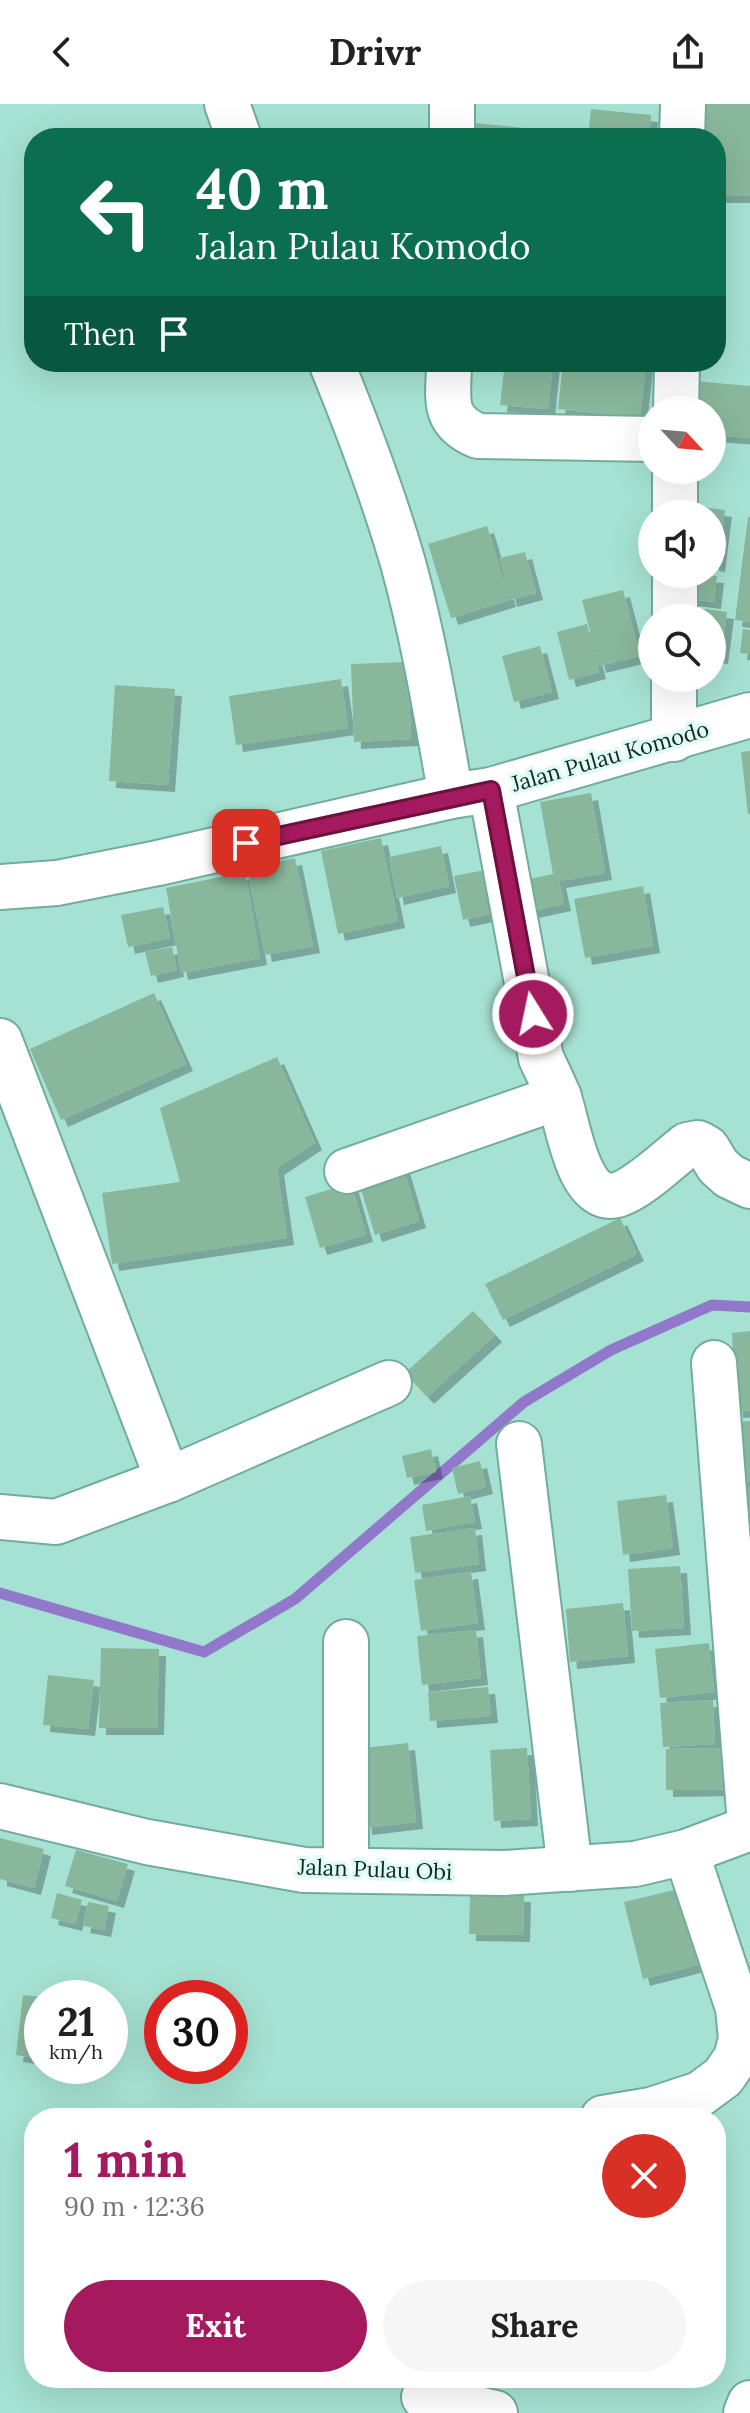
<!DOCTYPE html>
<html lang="en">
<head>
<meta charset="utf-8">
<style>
  :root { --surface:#fff; --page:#f6f6f6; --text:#222; --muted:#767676; --accent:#a51a5f }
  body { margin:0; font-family:Lora,serif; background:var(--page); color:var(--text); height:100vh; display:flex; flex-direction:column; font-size:30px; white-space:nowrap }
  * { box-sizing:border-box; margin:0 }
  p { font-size:26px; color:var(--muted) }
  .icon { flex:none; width:44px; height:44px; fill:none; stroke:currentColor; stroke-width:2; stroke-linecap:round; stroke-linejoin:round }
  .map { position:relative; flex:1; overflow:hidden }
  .panel { position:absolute; left:24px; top:2004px; width:702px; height:280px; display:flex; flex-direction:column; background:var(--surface); border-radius:32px; box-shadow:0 8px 32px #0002 }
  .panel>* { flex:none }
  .top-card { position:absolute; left:24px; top:24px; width:702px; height:244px; border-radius:32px; box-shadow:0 8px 32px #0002; background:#0b6e4f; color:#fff; overflow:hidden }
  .needle { width:52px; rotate:116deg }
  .tools { position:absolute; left:638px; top:292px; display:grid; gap:16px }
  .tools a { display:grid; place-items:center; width:88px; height:88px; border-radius:50%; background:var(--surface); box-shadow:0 8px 32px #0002; font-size:40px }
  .speed { position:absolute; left:24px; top:1876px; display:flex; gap:16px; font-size:40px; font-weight:700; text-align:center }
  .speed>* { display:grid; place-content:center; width:104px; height:104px; border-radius:50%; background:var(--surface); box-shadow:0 8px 32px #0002; line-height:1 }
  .speed small { font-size:20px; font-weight:400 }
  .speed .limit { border:12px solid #d22; background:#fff; color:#111 }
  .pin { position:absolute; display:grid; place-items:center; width:68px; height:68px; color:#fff; margin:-34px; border-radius:16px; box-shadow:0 4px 12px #0006 }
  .me { position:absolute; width:88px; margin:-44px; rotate:350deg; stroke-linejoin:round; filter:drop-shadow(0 0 6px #0008) }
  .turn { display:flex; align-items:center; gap:28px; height:168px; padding:0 40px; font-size:36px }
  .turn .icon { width:104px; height:104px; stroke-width:2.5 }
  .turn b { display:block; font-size:56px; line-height:68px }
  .then { display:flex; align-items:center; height:76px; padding:0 40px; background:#0003; gap:16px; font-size:30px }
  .round { display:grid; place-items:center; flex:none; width:84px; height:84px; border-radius:42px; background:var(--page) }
  .headline { display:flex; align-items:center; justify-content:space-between; height:136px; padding:0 40px }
  h1 { font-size:48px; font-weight:700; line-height:60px; color:var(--accent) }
  .action { display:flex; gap:16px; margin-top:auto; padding:16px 40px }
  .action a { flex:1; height:92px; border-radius:48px; background:var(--accent); color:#fff; font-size:32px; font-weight:700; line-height:92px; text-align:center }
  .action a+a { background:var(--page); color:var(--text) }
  header { display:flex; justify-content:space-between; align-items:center; height:104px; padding:0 40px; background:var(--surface); font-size:36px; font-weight:700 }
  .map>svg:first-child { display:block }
</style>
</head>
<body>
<header><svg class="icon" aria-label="back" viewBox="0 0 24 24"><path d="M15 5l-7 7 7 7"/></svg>Drivr<svg class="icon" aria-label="share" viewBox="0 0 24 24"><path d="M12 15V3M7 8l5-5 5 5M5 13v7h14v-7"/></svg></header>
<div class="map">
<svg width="750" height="2309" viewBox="0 0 750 2309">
  <defs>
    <filter id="shadow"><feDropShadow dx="7" dy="7" stdDeviation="0" flood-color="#0004"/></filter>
  </defs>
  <rect width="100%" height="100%" fill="#a6e2d3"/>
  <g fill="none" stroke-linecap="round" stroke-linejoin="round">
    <path stroke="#9278cb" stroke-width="11" d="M 0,1489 L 204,1548 L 295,1495 L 524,1298 L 611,1246 L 712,1201 L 750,1203"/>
  </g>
  <g fill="#89b79b" filter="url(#shadow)">
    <path d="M 706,0 L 750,0 L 750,92 L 716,92 L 716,34 L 705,34 Z"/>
    <path d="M 591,5 L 651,11 L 649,34 L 588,34 Z"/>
    <path d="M 476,19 L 574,29 L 574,34 L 475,34 Z"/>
    <path d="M 505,258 L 553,258 L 548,305 L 500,301 Z"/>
    <path d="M 563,258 L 646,258 L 640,314 L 558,305 Z"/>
    <path d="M 693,277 L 750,282 L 750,334 L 712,331 L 712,306 L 690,306 Z"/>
    <path d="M 687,401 L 725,406 L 718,461 L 712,460 L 712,410 L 686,410 Z"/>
    <path d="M 748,413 L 750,413 L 750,518 L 735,516 Z"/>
    <path d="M 487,422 L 509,496 L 451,514 L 428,440 Z"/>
    <path d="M 525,448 L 536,489 L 510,496 L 500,454 Z"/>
    <path d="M 685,470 L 717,472 L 714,498 L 682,494 Z"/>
    <path d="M 623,486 L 640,552 L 599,562 L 582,496 Z"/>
    <path d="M 683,502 L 727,508 L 721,553 L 712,552 L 712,514 L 681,514 Z"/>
    <path d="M 587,520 L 599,568 L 569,576 L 557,528 Z"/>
    <path d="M 743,525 L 750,526 L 750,550 L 740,549 Z"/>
    <path d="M 540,542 L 552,588 L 514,598 L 502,552 Z"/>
    <path d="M 408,558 L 411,635 L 354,638 L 351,560 Z"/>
    <path d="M 341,575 L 348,624 L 236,641 L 229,592 Z"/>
    <path d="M 115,581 L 175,585 L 168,681 L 109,677 Z"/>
    <path d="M 750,647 L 750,710 L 748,710 L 741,648 Z"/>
    <path d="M 591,689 L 605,769 L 559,777 L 564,800 L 527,808 L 520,777 L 553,770 L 540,698 Z"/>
    <path d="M 381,734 L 398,817 L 338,830 L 321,747 Z"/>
    <path d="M 441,742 L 449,782 L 397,794 L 389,753 Z"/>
    <path d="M 295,754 L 313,842 L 265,851 L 247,764 Z"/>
    <path d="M 491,765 L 500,808 L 463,816 L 454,772 Z"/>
    <path d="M 245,768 L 260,854 L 181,869 L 166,784 Z"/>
    <path d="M 643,782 L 653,842 L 585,854 L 574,795 Z"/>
    <path d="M 163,803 L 170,834 L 128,843 L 121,811 Z"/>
    <path d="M 172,843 L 177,866 L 151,872 L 145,848 Z"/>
    <path d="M 154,889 L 186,960 L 61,1016 L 30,945 Z"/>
    <path d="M 277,953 L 315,1039 L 277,1064 L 287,1134 L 112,1160 L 102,1089 L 180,1078 L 160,1004 Z"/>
    <path d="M 403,1062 L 419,1117 L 375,1131 L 358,1076 Z"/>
    <path d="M 351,1079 L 366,1131 L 320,1144 L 305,1093 Z"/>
    <path d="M 620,1114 L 637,1150 L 503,1216 L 485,1180 Z"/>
    <path d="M 473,1207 L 495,1231 L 427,1293 L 405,1269 Z"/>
    <path d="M 750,1227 L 750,1306 L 736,1307 L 732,1229 Z"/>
    <path d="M 750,1317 L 750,1377 L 738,1378 L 735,1318 Z"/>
    <path d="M 431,1345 L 436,1368 L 407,1374 L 402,1352 Z"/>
    <path d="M 480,1357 L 486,1383 L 458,1390 L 452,1364 Z"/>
    <rect x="739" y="1383" width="11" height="46"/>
    <path d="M 666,1391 L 673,1444 L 623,1451 L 617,1397 Z"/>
    <path d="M 470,1392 L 475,1418 L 426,1427 L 422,1401 Z"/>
    <path d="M 475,1424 L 479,1460 L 415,1469 L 410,1433 Z"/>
    <path d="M 680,1462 L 684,1524 L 632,1527 L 628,1465 Z"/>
    <path d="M 471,1468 L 478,1519 L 421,1527 L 414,1476 Z"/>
    <path d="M 623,1499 L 628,1552 L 570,1558 L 566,1505 Z"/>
    <path d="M 476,1526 L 481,1574 L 422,1581 L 417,1532 Z"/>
    <path d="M 709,1539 L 714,1588 L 660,1594 L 655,1545 Z"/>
    <path d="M 101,1544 L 159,1545 L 157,1624 L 99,1624 Z"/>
    <path d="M 48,1571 L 94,1576 L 88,1625 L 43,1621 Z"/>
    <path d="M 488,1583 L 491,1612 L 430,1617 L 428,1588 Z"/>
    <path d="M 713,1596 L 715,1640 L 663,1643 L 660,1599 Z"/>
    <path d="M 408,1639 L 416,1718 L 365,1724 L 357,1645 Z"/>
    <path d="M 527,1644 L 531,1715 L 494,1717 L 490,1646 Z"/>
    <path d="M 731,1644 L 731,1685 L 666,1686 L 666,1645 Z"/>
    <path d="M 0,1734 L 44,1745 L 34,1784 L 0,1775 Z"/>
    <path d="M 76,1746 L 128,1760 L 117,1797 L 65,1782 Z"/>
    <path d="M 691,1782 L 709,1858 L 643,1875 L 624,1798 Z"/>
    <path d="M 57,1789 L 82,1796 L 75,1820 L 51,1814 Z"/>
    <path d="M 470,1790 L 524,1791 L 523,1831 L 469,1830 Z"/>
    <path d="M 88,1798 L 109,1802 L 104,1826 L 83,1822 Z"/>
    <path d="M 23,1891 L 42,1893 L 42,1955 L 16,1951 Z"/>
  </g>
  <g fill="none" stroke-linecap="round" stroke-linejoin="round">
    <defs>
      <g id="minor">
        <path d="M 227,0 L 239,34"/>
        <path d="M 452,34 L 452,0"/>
        <path d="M 682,34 L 683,0"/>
        <path d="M 331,258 C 358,324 383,390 403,459 C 424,535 437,614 451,692"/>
        <path d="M 449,258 C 449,293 440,316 478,332 L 652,335"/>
        <path d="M 676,306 L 677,258"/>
        <path d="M 675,410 L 675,366"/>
        <path d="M 675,514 L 675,470"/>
        <path d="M 674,635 L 674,574"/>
        <path d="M 491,686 L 541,954 C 547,967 554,980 559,994 C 568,1019 578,1101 617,1091 C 638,1085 669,1055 687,1041 L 698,1039 L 707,1044 L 718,1062 L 729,1072 L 750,1082"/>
        <path d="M 0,937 L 168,1376"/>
        <path d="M 347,1067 L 559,993"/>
        <path d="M 714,1259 L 750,1721"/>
        <path d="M 519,1340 L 570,1765"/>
        <path d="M 0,1413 L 56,1418 L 168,1376 L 389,1279"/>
        <path d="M 346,1538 L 346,1766"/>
        <path d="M 603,2014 L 651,2006 L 700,1990 L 723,1973 L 736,1954 L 741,1935 L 738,1904 L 686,1748"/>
        <path d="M 424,2293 L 495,2309"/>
        <path d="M 746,2309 L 750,2299"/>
      </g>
      <g id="tertiary">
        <path d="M 0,783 L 57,779 L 158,759 L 451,692 L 491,686 L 750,611"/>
        <path d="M 0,1702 L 147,1738 L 304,1766 L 505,1769 L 635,1760 L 686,1748 L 750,1724"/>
      </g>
    </defs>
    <use href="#minor" stroke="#72ac9e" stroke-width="48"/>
    <use href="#tertiary" stroke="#72ac9e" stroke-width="48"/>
    <use href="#minor" stroke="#fff" stroke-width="44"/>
    <use href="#tertiary" stroke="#fff" stroke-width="44"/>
  </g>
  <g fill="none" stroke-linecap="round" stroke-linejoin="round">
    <defs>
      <path id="route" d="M 246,739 L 491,686 L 533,910"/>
    </defs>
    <use href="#route" stroke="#6b113e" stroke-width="20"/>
    <use href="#route" stroke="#a51a5f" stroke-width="14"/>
  </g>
  <g text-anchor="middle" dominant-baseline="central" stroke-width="7" stroke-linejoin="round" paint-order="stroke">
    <g font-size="22" fill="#112924" stroke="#defcf4">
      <text transform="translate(610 652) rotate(-16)">Jalan Pulau Komodo</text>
      <text transform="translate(375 1765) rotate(2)">Jalan Pulau Obi</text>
    </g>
  </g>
</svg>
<div class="tools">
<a><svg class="needle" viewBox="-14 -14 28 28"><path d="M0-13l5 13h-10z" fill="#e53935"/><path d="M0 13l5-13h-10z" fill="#767676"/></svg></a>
<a><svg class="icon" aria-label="sound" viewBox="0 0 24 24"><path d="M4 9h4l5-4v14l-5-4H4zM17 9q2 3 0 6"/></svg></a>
<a><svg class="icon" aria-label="search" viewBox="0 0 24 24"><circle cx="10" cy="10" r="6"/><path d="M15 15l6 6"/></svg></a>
</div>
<div class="speed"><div>21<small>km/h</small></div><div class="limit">30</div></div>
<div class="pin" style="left:246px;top:739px;background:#d93025"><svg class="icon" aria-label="arrive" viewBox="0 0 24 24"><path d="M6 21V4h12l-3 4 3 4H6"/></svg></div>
<svg class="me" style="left:533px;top:910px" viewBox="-20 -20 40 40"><circle r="17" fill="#a51a5f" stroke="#fff" stroke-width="3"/><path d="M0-11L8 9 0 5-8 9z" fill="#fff"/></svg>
<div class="top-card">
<div class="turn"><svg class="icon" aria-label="left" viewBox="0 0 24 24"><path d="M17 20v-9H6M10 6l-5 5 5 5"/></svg><div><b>40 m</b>Jalan Pulau Komodo</div></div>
<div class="then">Then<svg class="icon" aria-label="arrive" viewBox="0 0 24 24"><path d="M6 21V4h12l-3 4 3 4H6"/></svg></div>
</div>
<section class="panel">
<div class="headline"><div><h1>1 min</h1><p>90 m · 12:36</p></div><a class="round" style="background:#d93025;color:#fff"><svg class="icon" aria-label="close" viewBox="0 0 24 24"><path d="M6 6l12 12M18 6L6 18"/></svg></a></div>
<div class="action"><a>Exit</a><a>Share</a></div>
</section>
</div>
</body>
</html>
